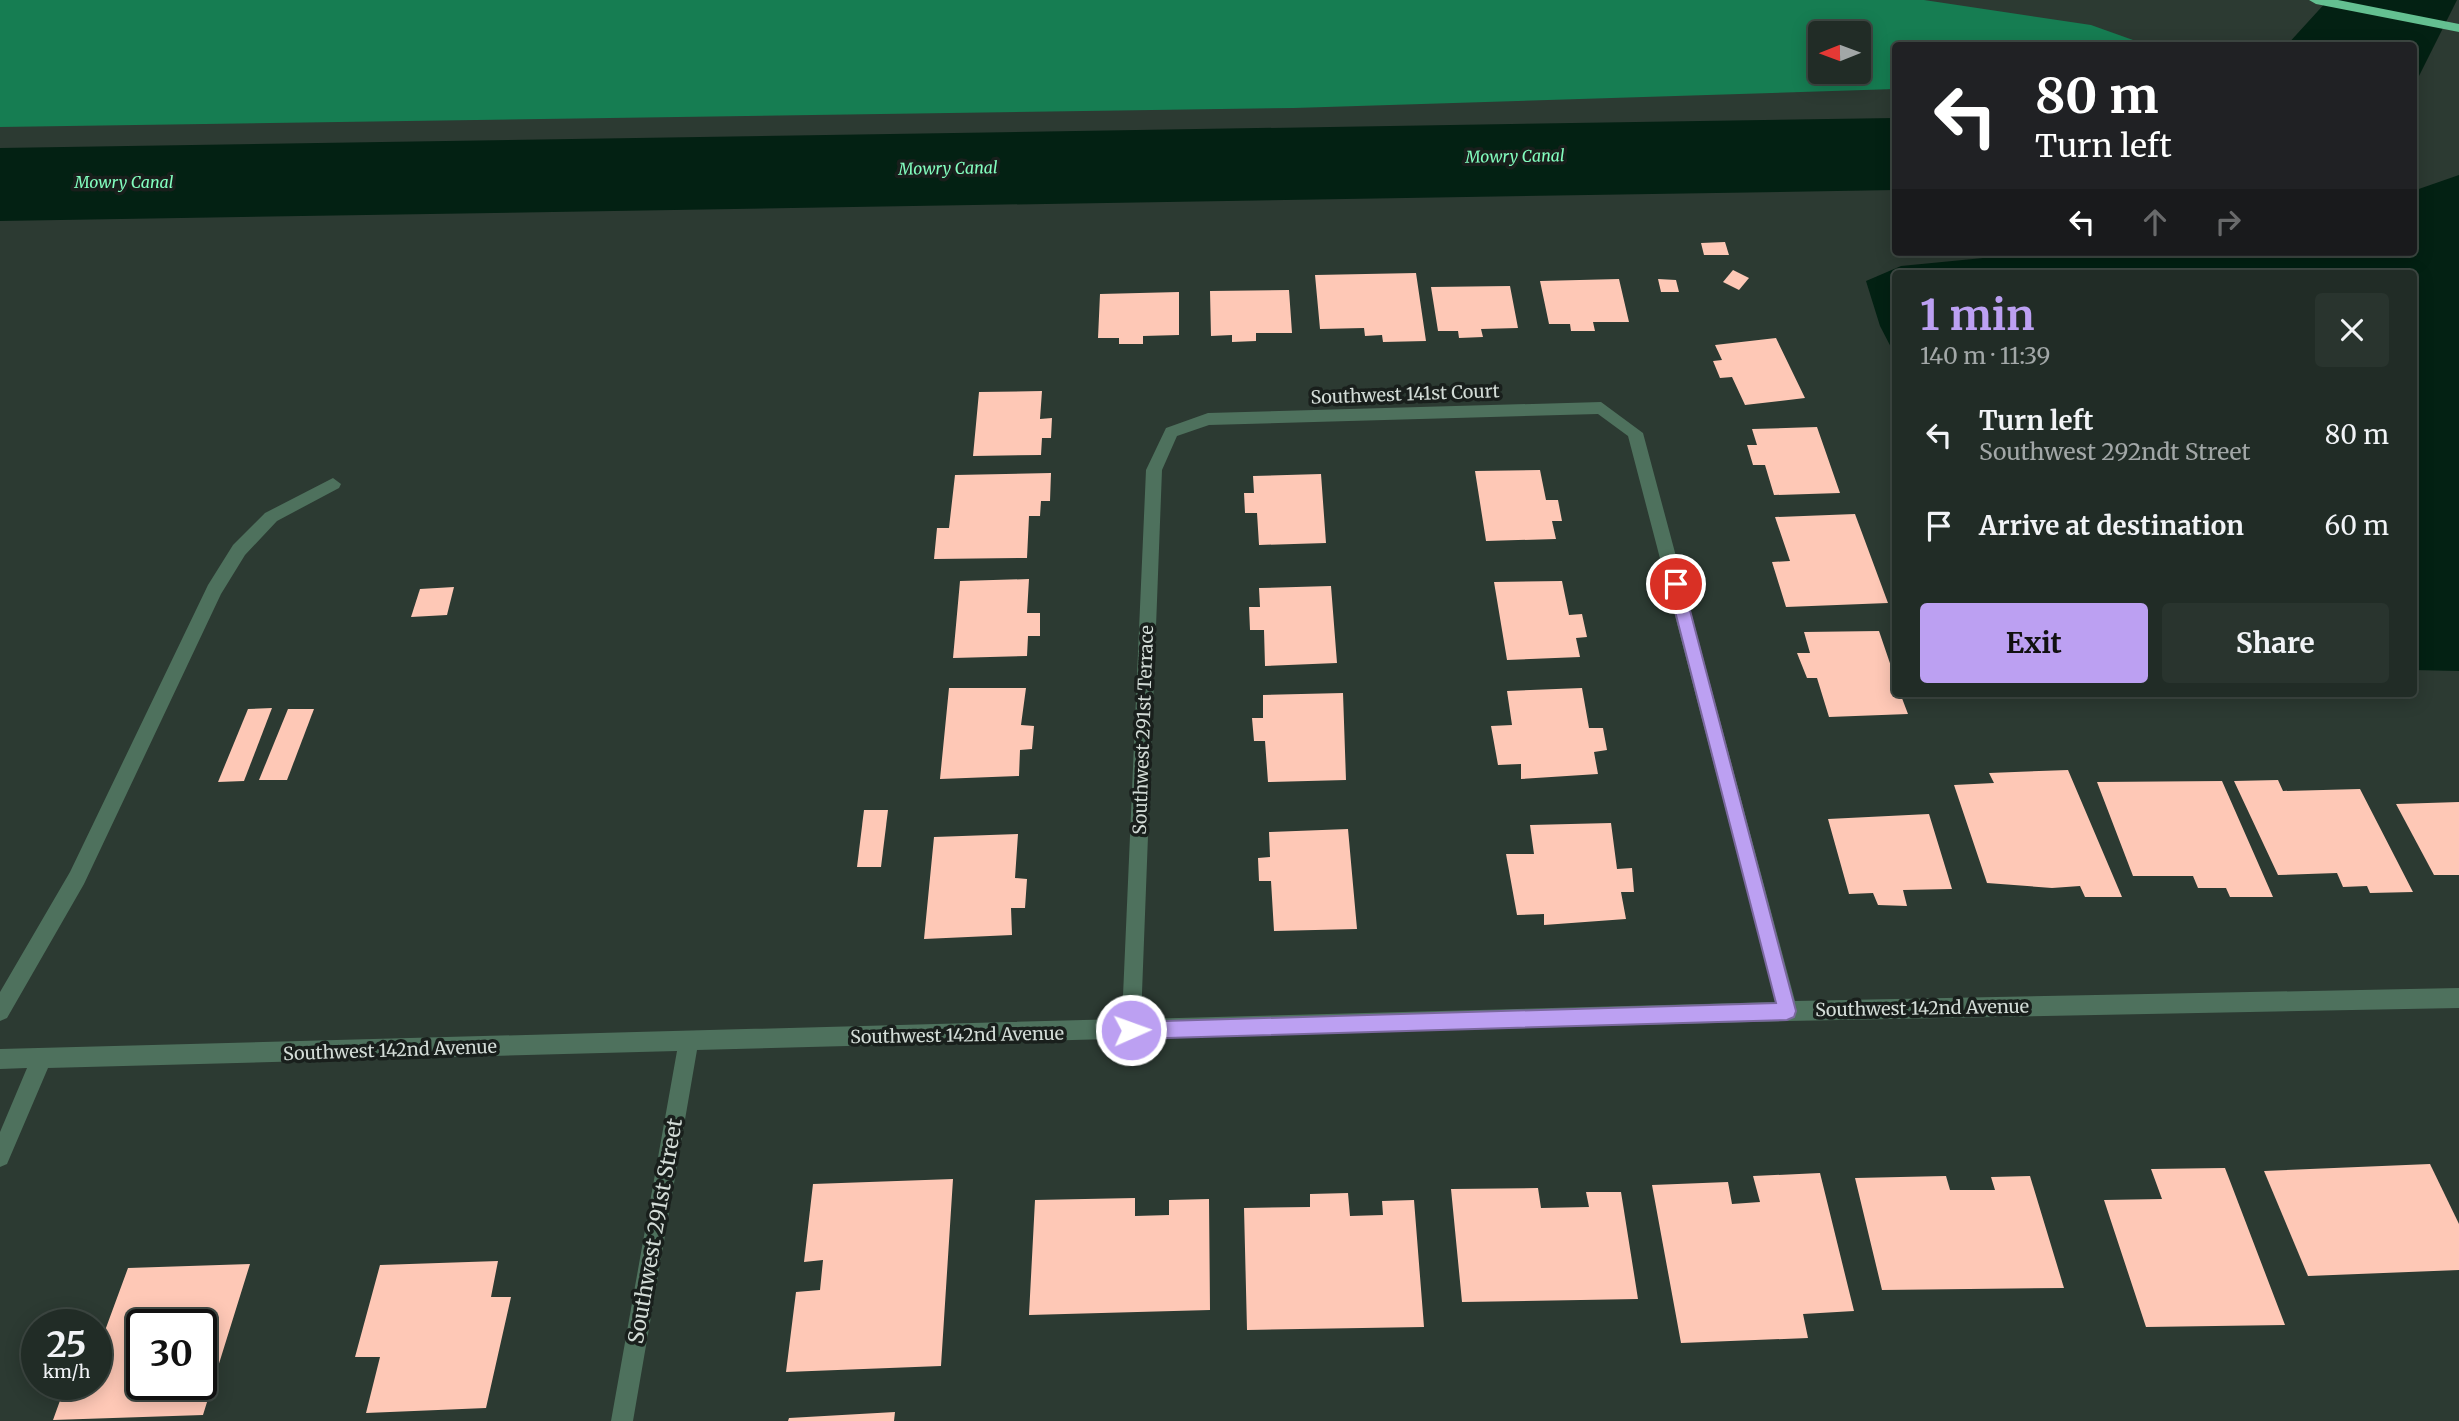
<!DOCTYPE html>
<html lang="en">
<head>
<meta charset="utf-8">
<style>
  :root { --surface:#212c26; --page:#29342e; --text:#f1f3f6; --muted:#a2a7a7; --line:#3e4843; --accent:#bca0f2 }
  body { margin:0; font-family:Merriweather,serif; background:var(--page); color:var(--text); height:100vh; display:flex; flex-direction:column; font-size:26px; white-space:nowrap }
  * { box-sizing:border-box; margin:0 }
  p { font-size:23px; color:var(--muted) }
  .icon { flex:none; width:38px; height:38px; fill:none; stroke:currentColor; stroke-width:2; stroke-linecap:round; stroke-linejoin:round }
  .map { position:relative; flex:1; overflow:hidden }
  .details { position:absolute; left:1892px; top:270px; width:525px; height:427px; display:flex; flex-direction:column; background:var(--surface); border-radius:7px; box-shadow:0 4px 18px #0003,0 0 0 2px var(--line) }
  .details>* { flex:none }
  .top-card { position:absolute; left:1892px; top:42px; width:525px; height:214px; border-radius:7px; box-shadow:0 4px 18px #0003,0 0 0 2px var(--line); background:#202124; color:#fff; overflow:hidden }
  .needle { width:46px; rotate:269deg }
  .controls { position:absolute; left:1808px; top:21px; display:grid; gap:14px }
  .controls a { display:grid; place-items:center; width:63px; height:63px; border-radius:7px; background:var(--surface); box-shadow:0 4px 18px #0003,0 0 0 2px var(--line); font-size:35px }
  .speed { position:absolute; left:21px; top:1309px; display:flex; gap:14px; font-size:35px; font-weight:700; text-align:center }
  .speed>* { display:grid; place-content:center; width:91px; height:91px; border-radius:50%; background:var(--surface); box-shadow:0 4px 18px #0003,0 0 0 2px var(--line); line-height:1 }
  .speed small { font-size:18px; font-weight:400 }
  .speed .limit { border:4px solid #111; border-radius:10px; background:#fff; color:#111 }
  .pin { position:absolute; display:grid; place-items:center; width:60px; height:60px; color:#fff; margin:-30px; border:4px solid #fff; border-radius:50%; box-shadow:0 2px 7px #0007 }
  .me { position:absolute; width:77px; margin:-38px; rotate:88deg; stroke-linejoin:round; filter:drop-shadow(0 0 5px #0008) }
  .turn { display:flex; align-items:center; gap:24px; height:147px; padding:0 28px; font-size:32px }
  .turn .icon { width:91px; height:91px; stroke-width:2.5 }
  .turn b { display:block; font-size:49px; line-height:60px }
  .lanes { display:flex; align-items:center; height:66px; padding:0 28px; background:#0003; justify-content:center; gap:35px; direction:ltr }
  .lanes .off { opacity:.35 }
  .round { display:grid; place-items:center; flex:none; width:74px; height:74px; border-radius:7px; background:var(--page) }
  .summary { display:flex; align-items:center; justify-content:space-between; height:119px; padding:0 28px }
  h1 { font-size:42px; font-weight:700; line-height:52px; color:var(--accent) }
  .primary-button { display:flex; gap:14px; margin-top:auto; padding:14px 28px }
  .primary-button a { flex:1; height:80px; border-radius:7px; background:var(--accent); color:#111; font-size:28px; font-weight:700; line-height:80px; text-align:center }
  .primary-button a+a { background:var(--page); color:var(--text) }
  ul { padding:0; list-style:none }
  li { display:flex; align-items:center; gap:21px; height:91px; padding:0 28px }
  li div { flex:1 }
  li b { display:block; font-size:26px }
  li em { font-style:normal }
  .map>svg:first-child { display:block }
</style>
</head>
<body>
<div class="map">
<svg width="2459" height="1421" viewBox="0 0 2459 1421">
  <rect width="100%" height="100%" fill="#2c3a32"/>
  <path fill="#167d52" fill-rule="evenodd" d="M 0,0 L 1924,0 L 2091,25 L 2147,45 L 1895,46 L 1895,89 L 1294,108 L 0,127 ZM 1820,33 L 1858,33 L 1858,72 L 1820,72 Z"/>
  <g fill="#032113">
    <path d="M 2328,0 L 2457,0 L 2417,80 L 2413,82 L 2413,46 L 2286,46 Z"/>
    <path d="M 1895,118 L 1895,190 L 0,221 L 0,148 Z"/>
    <path d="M 2459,175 L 2459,671 L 2413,670 L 2413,273 L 1895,273 L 1895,355 L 1880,326 L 1866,281 L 1901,266 L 2014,255 L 2107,258 L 2146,252 L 2413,252 L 2413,191 Z"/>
  </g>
  <g fill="#fec8b6" fill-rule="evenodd">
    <path d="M 1725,242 L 1729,255 L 1704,255 L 1701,243 Z"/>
    <path d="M 1733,270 L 1749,278 L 1739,290 L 1723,282 Z"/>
    <path d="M 1416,273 L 1426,341 L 1383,342 L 1382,335 L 1365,336 L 1364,328 L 1320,329 L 1315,275 Z"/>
    <path d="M 1619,279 L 1629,322 L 1593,322 L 1595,331 L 1571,331 L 1570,324 L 1549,324 L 1540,281 Z"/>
    <path d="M 1658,279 L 1676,280 L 1679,292 L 1661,292 Z"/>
    <path d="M 1510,286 L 1518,328 L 1481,329 L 1483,337 L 1459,338 L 1458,331 L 1438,331 L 1431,287 Z"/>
    <path d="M 1289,290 L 1292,333 L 1256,333 L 1256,341 L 1232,342 L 1232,335 L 1211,336 L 1210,291 Z"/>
    <path d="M 1179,292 L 1179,335 L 1143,336 L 1143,344 L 1119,344 L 1119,338 L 1098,338 L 1100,294 Z"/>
    <path d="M 1776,338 L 1805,398 L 1745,405 L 1732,377 L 1720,378 L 1713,361 L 1722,360 L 1715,345 Z"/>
    <path d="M 1042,391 L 1040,419 L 1052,418 L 1051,438 L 1042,438 L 1041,455 L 973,456 L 979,392 Z"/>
    <path d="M 1817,427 L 1840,493 L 1774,495 L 1765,465 L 1753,465 L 1747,445 L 1757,445 L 1752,429 Z"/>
    <path d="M 1540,470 L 1546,500 L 1558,500 L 1562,521 L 1552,521 L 1556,539 L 1486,541 L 1475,471 Z"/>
    <path d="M 1051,473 L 1050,501 L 1041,501 L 1040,516 L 1029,516 L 1027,558 L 934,559 L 937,528 L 949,528 L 955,475 Z"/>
    <path d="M 1321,474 L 1326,543 L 1259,545 L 1257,513 L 1245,513 L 1244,493 L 1254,493 L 1253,476 Z"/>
    <path d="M 1855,514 L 1888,603 L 1786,607 L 1772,562 L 1790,561 L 1775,517 Z"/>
    <path d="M 1029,579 L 1027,613 L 1040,613 L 1040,636 L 1028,636 L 1027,656 L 953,658 L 960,581 Z"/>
    <path d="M 1562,581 L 1569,615 L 1582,614 L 1587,637 L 1576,638 L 1580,657 L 1507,660 L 1494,582 Z"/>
    <path d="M 1331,586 L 1337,663 L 1265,666 L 1264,630 L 1250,630 L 1249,607 L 1260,607 L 1259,588 Z"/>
    <path d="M 454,587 L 447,615 L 411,617 L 420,589 Z"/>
    <path d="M 1879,631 L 1895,678 L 1895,693 L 1900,693 L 1908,714 L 1829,717 L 1817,678 L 1807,678 L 1797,653 L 1810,653 L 1804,632 Z"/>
    <path d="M 949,688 L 1026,688 L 1021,725 L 1034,726 L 1032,749 L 1020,750 L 1019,776 L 940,779 Z"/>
    <path d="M 1582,688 L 1589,728 L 1603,728 L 1607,750 L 1594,752 L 1598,774 L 1521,779 L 1521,764 L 1498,765 L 1491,726 L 1512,725 L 1507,691 Z"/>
    <path d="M 1343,693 L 1346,780 L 1268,782 L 1265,741 L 1254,741 L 1252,718 L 1263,718 L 1263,695 Z"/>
    <path d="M 272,708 L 244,781 L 218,782 L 248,709 Z"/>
    <path d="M 288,709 L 314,709 L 287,780 L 259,780 Z"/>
    <path d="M 2068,770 L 2122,897 L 2085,897 L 2080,886 L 2052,888 L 1987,883 L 1954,785 L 1994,783 L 1989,773 Z"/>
    <path d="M 2278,780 L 2283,791 L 2360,789 L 2413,892 L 2370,893 L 2367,886 L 2343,887 L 2337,873 L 2278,875 L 2234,781 Z"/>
    <path d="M 2222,781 L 2273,897 L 2230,897 L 2226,888 L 2198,888 L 2193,876 L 2133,876 L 2097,782 Z"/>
    <path d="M 2459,802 L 2459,875 L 2434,875 L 2396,804 Z"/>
    <path d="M 864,810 L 888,810 L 881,867 L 857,867 Z"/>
    <path d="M 1929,814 L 1952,889 L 1903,890 L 1907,906 L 1878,905 L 1873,893 L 1849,894 L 1828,819 Z"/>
    <path d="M 1611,823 L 1617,869 L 1632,868 L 1634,892 L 1621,892 L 1626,919 L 1544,925 L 1544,914 L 1517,915 L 1506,854 L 1534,854 L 1530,825 Z"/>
    <path d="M 1348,829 L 1357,929 L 1274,931 L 1271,881 L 1259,881 L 1258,858 L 1270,857 L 1269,832 Z"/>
    <path d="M 1018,834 L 1015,878 L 1027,879 L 1025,908 L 1011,908 L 1012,935 L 924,939 L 934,837 Z"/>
    <path d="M 2430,1164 L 2459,1224 L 2459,1270 L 2308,1276 L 2264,1171 Z"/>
    <path d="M 2225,1168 L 2285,1325 L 2146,1327 L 2104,1200 L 2162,1199 L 2151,1169 Z"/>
    <path d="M 1820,1173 L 1854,1311 L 1803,1314 L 1808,1338 L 1681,1343 L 1652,1185 L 1728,1182 L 1732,1204 L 1760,1202 L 1753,1176 Z"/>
    <path d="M 1946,1176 L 1950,1190 L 1995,1190 L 1991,1177 L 2030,1176 L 2064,1288 L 1882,1290 L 1855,1178 Z"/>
    <path d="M 953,1179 L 941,1366 L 786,1372 L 796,1292 L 820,1290 L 823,1260 L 804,1262 L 813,1184 Z"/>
    <path d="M 1538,1188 L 1541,1208 L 1589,1207 L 1586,1192 L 1621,1192 L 1638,1299 L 1462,1302 L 1451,1189 Z"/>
    <path d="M 1348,1193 L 1350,1216 L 1383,1215 L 1382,1201 L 1414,1200 L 1424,1327 L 1247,1330 L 1244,1208 L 1310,1207 L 1310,1194 Z"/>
    <path d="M 1135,1198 L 1135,1216 L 1169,1215 L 1169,1200 L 1209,1199 L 1210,1310 L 1029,1315 L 1035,1200 Z"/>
    <path d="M 498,1261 L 491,1297 L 511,1297 L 486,1408 L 366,1413 L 380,1357 L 355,1357 L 380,1265 Z"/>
    <path d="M 250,1264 L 203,1415 L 53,1420 L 66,1384 L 96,1384 L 96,1336 L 103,1336 L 128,1268 ZM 142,1325 L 201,1325 L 201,1384 L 142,1384 Z"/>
    <path d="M 895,1412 L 894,1421 L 788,1421 L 789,1418 Z"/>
  </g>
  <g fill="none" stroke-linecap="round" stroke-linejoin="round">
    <path fill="#4e715d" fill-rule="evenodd" d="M 333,478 L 341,484 L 339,488 L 277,521 L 245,555 L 221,594 L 84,884 L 7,1018 L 0,1021 L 0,992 L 70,872 L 208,585 L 233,545 L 265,513 Z"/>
    <path fill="#4e715d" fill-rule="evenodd" d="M 1601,402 L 1643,433 L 1795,1001 L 2459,988 L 2459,1008 L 1788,1021 L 697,1050 L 633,1421 L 611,1421 L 677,1051 L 48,1068 L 7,1164 L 0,1167 L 0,1132 L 27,1068 L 0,1069 L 0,1049 L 1122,1019 L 1146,470 L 1166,428 L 1208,413 ZM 1598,414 L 1628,436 L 1776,1002 L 1141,1019 L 1162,470 L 1177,436 L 1209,425 Z"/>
    <path fill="#64c091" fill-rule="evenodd" d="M 2309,0 L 2338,0 L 2459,24 L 2459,32 L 2316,4 Z"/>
  </g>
  <path fill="#bca0f2" stroke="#7a689d" stroke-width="2" d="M 1676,578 L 1683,584 L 1796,1011 L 1794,1017 L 1787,1020 L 1131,1039 L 1124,1037 L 1122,1030 L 1124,1024 L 1131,1022 L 1776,1003 L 1668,584 Z"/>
  <g text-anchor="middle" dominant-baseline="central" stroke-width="7" stroke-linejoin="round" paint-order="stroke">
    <g font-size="16" font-style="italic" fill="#83febf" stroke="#191f1c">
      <text transform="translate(1515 156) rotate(-1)">Mowry Canal</text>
      <text transform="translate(948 168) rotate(-1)">Mowry Canal</text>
      <text x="124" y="182">Mowry Canal</text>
    </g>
    <g font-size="18" fill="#d3dcd7" stroke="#191f1c">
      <text transform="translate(1405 394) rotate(-2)">Southwest 141st Court</text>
      <text transform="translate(1143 730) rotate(-88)">Southwest 291st Terrace</text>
      <text transform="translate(1922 1008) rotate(-1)">Southwest 142nd Avenue</text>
      <text transform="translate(957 1035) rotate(-1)">Southwest 142nd Avenue</text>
      <text transform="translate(390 1050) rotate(-2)">Southwest 142nd Avenue</text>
    </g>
    <g font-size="21" fill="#d3dcd7" stroke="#191f1c">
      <text transform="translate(655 1231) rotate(-80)">Southwest 291st Street</text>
    </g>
  </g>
</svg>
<div class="controls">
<a><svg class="needle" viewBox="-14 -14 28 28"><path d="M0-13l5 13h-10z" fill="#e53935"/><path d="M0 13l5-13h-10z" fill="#a2a7a7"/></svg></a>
</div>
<div class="speed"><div>25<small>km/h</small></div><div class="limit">30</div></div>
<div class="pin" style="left:1676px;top:584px;background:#d93025"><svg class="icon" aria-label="arrive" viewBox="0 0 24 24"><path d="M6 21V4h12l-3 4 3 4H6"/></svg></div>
<svg class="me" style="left:1131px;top:1030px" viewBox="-20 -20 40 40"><circle r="17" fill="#bca0f2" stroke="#fff" stroke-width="3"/><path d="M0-11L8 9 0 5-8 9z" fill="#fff"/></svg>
<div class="top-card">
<div class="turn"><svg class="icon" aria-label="left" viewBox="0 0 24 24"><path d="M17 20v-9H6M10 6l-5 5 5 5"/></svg><div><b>80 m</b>Turn left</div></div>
<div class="lanes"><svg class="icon" aria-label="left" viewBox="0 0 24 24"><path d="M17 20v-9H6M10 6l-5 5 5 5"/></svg><svg class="icon off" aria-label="ahead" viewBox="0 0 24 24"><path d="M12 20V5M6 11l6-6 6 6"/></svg><svg class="icon off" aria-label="right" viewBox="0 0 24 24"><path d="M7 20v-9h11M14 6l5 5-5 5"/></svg></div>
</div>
<section class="details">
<div class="summary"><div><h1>1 min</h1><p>140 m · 11:39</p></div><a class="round"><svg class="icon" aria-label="close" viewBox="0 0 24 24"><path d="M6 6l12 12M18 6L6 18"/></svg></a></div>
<ul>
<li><svg class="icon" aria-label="left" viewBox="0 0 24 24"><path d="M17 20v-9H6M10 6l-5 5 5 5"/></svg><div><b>Turn left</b><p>Southwest 292ndt Street</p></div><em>80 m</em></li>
<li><svg class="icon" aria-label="arrive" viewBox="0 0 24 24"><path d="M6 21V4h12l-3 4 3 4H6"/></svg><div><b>Arrive at destination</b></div><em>60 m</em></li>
</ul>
<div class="primary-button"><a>Exit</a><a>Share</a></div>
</section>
</div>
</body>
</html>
